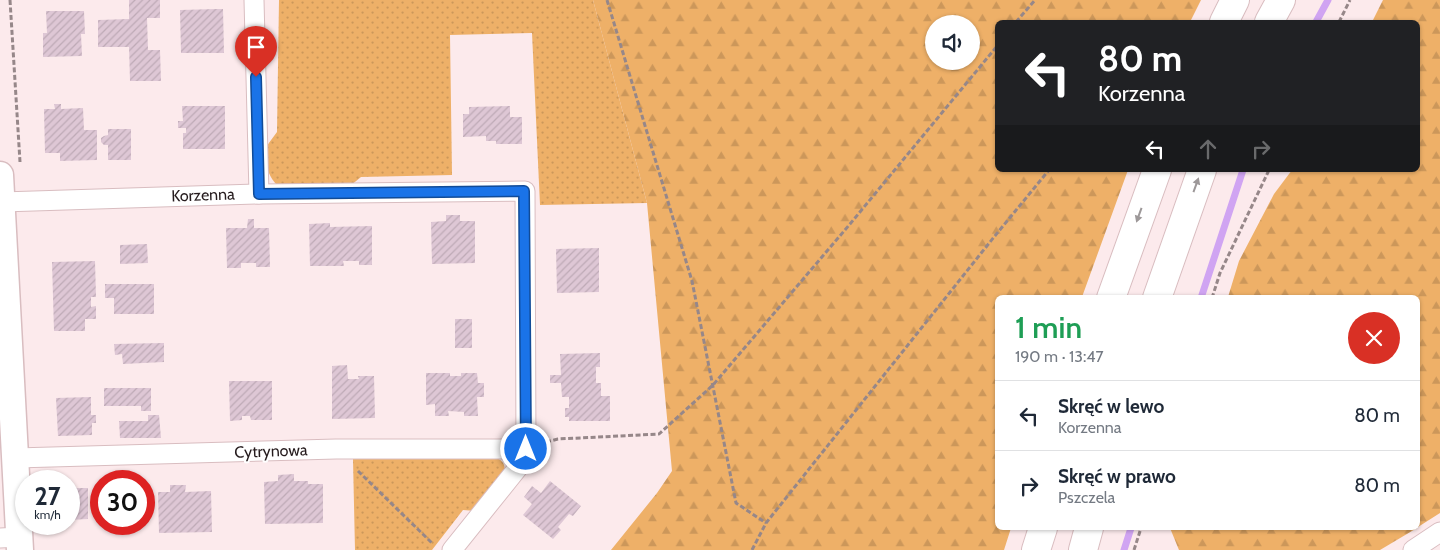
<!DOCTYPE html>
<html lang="pl">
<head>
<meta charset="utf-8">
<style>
  :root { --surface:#fff; --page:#f2f2f3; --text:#1f2937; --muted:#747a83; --line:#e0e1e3 }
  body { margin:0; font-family:Cabin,sans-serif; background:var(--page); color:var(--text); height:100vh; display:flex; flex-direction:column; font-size:19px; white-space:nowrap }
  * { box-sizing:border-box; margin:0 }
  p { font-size:16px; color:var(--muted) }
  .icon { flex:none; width:28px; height:28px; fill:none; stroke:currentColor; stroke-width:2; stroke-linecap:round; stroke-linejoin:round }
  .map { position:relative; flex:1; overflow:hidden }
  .side { position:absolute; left:995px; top:295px; width:425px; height:235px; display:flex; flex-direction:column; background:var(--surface); border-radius:8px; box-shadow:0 1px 4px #0004 }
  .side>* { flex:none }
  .hud { position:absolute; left:995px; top:20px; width:425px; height:152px; border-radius:8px; box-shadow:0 1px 4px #0004; background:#202124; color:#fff; overflow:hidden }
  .buttons { position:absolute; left:925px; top:15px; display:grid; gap:10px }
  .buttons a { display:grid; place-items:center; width:55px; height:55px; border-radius:50%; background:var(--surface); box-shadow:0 1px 4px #0004; font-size:25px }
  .speed { position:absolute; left:15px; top:470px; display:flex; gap:10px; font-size:25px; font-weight:700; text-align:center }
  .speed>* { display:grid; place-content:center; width:65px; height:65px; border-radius:50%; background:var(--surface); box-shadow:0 1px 4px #0004; line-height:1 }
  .speed small { font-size:12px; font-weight:400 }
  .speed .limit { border:8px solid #d22; background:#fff; color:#111 }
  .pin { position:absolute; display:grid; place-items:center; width:42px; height:42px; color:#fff; margin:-51px -21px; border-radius:50% 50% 50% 0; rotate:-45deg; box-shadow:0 0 5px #0007 }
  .pin .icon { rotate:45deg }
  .me { position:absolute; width:55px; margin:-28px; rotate:0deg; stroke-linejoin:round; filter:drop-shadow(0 0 4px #0008) }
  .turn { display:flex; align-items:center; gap:18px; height:105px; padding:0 20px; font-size:22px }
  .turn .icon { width:65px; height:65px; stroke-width:2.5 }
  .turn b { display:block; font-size:35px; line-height:42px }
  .lanes { display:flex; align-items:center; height:48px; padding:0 20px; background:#0003; justify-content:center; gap:25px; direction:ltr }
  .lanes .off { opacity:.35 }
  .round { display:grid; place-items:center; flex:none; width:52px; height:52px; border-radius:26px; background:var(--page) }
  .summary { display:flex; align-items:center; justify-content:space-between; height:85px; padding:0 20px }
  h1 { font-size:30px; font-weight:600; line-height:38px; color:#1e9e55 }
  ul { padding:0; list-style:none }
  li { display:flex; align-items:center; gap:15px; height:70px; padding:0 20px; border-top:1px solid var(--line) }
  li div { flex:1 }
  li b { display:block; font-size:19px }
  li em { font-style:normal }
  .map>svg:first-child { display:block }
</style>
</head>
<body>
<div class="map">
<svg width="1440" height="550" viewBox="0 0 1440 550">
  <defs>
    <pattern id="grass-dots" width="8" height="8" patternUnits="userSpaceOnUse" patternTransform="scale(1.25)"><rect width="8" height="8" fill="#eeb068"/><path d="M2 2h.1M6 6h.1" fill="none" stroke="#cc975a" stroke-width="1.8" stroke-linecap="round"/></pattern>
    <pattern id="forest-firs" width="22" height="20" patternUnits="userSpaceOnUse" patternTransform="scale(1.25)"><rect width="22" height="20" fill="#eeb068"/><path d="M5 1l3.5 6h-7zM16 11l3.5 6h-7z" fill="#cc975a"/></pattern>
    <pattern id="building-hatch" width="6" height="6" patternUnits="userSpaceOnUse" patternTransform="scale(1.25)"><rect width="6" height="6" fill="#dec7d5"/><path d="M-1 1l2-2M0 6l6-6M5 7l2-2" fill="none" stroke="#beaab6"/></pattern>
  </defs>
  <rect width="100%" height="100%" fill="#fceaec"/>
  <g fill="url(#grass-dots)">
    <path d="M 279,0 L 593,0 L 647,203 L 540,205 L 532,33 L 450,35 L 452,175 L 361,177 L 350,186 L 277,185 C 268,176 262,158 267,146 C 270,141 274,136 277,132 Z"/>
    <path d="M 489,456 C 500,458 507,462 504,474 L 476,511 L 463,510 L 432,550 L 355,550 L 353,459 Z"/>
  </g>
  <g fill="url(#forest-firs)" fill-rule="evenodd">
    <path d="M 593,0 L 1201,0 L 1190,22 L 998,22 L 998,170 L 1128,170 L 1082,297 L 998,298 L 998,528 L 1011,528 L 1004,550 L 611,550 L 657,493 L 672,471 L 647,203 ZM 934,24 L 971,24 L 971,61 L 934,61 Z"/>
    <path d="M 1383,0 L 1440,0 L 1440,513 L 1418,527 L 1418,298 L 1228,297 L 1239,261 L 1274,194 L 1292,170 L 1418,170 L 1418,22 L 1372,22 Z"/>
    <path d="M 1170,528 L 1417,528 L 1380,550 L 1179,550 Z"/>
  </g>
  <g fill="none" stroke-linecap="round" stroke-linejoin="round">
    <g stroke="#d0a4f2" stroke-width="7">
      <path d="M 1316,22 L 1328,0"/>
      <path d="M 1201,298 L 1243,170"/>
      <path d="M 1124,550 L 1131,528"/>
    </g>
  </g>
  <g fill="url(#building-hatch)">
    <path d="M 129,0 L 160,0 L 160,18 L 147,18 L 148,50 L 160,50 L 161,81 L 130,81 L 129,47 L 98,47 L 98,20 L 129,19 Z"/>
    <path d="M 216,9 L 223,9 L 224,53 L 181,53 L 180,10 Z"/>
    <path d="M 46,11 L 84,11 L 85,34 L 81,34 L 82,56 L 43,57 L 43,33 L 47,33 Z"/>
    <path d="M 54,104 L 61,104 L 61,109 L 83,108 L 84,130 L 97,130 L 97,160 L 60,161 L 60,153 L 45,153 L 44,109 L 55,109 Z"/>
    <path d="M 182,106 L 225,106 L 225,149 L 183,149 L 183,133 L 186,133 L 186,128 L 178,128 L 178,121 L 183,121 Z"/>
    <path d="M 510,106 L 510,117 L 522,117 L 522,144 L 496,144 L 496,141 L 486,141 L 486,136 L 463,137 L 463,114 L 469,114 L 469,107 Z"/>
    <path d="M 108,129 L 131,129 L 131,160 L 108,160 L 108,145 L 104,145 L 101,142 L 101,138 L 104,136 L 108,135 Z"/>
    <path d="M 446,215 L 460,215 L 460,221 L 475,221 L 475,263 L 432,264 L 431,222 L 446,221 Z"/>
    <path d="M 248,219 L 254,219 L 254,228 L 269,228 L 270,267 L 256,267 L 256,263 L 241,263 L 241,268 L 227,268 L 226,228 L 247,228 Z"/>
    <path d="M 330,223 L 330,227 L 372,226 L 372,265 L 359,265 L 359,261 L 343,261 L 344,266 L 310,266 L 309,224 Z"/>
    <path d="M 147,244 L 148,263 L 120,264 L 120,245 Z"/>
    <path d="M 599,248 L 599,292 L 557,293 L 556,249 Z"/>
    <path d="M 95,261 L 96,297 L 91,297 L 91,307 L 96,306 L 96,319 L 85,319 L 85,331 L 54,331 L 52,262 Z"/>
    <path d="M 105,284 L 154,284 L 154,314 L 114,314 L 114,298 L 105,298 Z"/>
    <rect x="455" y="319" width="17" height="29"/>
    <path d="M 164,343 L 164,362 L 123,364 L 122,354 L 115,355 L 114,344 Z"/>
    <path d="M 600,353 L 600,367 L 596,367 L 596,383 L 601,383 L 601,396 L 610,396 L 610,421 L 569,421 L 569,417 L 565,417 L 565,408 L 569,408 L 569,397 L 562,397 L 561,383 L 550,383 L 550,375 L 561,375 L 560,354 Z"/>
    <path d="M 347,365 L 348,379 L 359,379 L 358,376 L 374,376 L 375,418 L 332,419 L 332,366 Z"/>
    <path d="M 426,373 L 450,373 L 450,376 L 461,376 L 461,373 L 477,373 L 478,383 L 484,383 L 484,397 L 477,397 L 478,416 L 464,416 L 464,412 L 448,411 L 449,416 L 435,416 L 435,404 L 426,405 Z"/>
    <path d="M 229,381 L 272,381 L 272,420 L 251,420 L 250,416 L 242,416 L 242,420 L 230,421 Z"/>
    <path d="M 104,388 L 151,388 L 151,411 L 141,411 L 141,406 L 104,406 Z"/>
    <path d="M 91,397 L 91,415 L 96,415 L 96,423 L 92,423 L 92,435 L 58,436 L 56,398 Z"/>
    <path d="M 148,415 L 159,415 L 161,438 L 120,438 L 119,421 L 148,421 Z"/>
    <path d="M 294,474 L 294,481 L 308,481 L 308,484 L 323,484 L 323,523 L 265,524 L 264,482 L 278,481 L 278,475 Z"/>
    <path d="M 550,481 L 581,506 L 573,516 L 569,514 L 558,527 L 561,530 L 553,539 L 523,515 L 532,504 L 524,497 L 532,486 L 541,493 Z"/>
    <path d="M 69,483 L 73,483 L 73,488 L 88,488 L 88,519 L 69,520 Z"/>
    <path d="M 170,485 L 186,485 L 185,492 L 211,491 L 212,532 L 159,533 L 158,492 L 170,492 Z"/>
  </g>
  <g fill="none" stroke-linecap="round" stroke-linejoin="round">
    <defs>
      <g id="street">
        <path d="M 254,0 L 259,194"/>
        <path d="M 2,202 L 259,194 L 525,191 L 526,449 L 517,469 L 452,550"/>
        <path d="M 16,458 L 336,449 L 526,449"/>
        <path d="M 0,538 L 20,537"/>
        <path d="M 1413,550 L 1440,532"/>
      </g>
      <path id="secondary" d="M 0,175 L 20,550"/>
      <g id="primary">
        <path d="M 1224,22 L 1235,0"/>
        <path d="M 1269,22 L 1281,0"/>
        <path d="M 1111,298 L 1157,170"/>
        <path d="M 1157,298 L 1202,170"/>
        <path d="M 1036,550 L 1043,528"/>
        <path d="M 1083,550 L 1089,528"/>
      </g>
    </defs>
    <use href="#street" stroke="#d9bdc0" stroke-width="21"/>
    <use href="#secondary" stroke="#d9bdc0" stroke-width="29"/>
    <use href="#primary" stroke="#d9bdc0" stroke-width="30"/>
    <g stroke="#968789" stroke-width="3" stroke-dasharray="5 2.5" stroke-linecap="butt">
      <path d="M 10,0 L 20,162"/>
      <path d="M 607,0 L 692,281 L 736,503 L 766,523"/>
      <path d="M 1016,22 L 1035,0"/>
      <path d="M 1339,22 L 1350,0"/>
      <path d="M 1212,298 L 1220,273 L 1269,170"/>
      <path d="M 546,442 L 558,439 L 659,434 L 713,385 L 850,224 L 998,45"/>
      <path d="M 358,471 L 432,543"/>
      <path d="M 752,550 L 766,523 L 994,237 L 1049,170"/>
      <path d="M 1134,550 L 1141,528"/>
    </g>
    <use href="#street" stroke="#fff" stroke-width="19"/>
    <use href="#secondary" stroke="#fff" stroke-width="26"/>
    <use href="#primary" stroke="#fff" stroke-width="28"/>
  </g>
  <defs><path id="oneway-solid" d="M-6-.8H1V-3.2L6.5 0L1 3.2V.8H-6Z" transform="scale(1.25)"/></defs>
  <g fill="#9d9899">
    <use href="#oneway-solid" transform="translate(1196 185) rotate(-70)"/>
    <use href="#oneway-solid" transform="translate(1139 215) rotate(110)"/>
  </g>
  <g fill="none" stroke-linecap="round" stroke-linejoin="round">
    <defs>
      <path id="route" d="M 256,77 L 259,194 L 524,191 L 526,449"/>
    </defs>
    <use href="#route" stroke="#114b97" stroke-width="12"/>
    <use href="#route" stroke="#1a73e8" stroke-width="9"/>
  </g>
  <g text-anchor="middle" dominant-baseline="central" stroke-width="4" stroke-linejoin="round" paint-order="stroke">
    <g font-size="16" fill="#251b1d" stroke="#fff">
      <text transform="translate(203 195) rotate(-2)">Korzenna</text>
      <text transform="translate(271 451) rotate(-2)">Cytrynowa</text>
    </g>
  </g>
</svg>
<div class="buttons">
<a><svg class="icon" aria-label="sound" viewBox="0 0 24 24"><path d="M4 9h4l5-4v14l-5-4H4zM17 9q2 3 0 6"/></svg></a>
</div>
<div class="speed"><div>27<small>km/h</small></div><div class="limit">30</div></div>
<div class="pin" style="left:256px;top:77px;background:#d93025"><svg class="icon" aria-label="arrive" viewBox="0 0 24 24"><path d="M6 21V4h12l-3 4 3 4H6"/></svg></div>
<svg class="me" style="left:526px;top:449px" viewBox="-20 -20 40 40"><circle r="17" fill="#1a73e8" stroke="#fff" stroke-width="3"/><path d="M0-11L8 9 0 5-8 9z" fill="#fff"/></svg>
<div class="hud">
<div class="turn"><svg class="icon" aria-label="left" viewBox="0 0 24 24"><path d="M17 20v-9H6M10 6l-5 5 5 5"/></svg><div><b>80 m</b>Korzenna</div></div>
<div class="lanes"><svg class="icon" aria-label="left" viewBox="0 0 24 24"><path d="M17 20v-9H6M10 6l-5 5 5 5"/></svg><svg class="icon off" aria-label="ahead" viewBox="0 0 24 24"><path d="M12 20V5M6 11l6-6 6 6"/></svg><svg class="icon off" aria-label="right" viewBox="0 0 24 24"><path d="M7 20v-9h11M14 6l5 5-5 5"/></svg></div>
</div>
<section class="side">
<div class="summary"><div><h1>1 min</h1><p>190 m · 13:47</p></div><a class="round" style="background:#d93025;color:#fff"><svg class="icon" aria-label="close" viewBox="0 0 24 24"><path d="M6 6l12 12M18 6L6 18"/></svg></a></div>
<ul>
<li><svg class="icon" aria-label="left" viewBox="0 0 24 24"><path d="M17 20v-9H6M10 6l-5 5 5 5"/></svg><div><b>Skręć w lewo</b><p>Korzenna</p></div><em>80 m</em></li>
<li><svg class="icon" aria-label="right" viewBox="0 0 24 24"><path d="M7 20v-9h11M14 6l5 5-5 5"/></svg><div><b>Skręć w prawo</b><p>Pszczela</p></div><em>80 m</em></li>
</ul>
</section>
</div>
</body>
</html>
